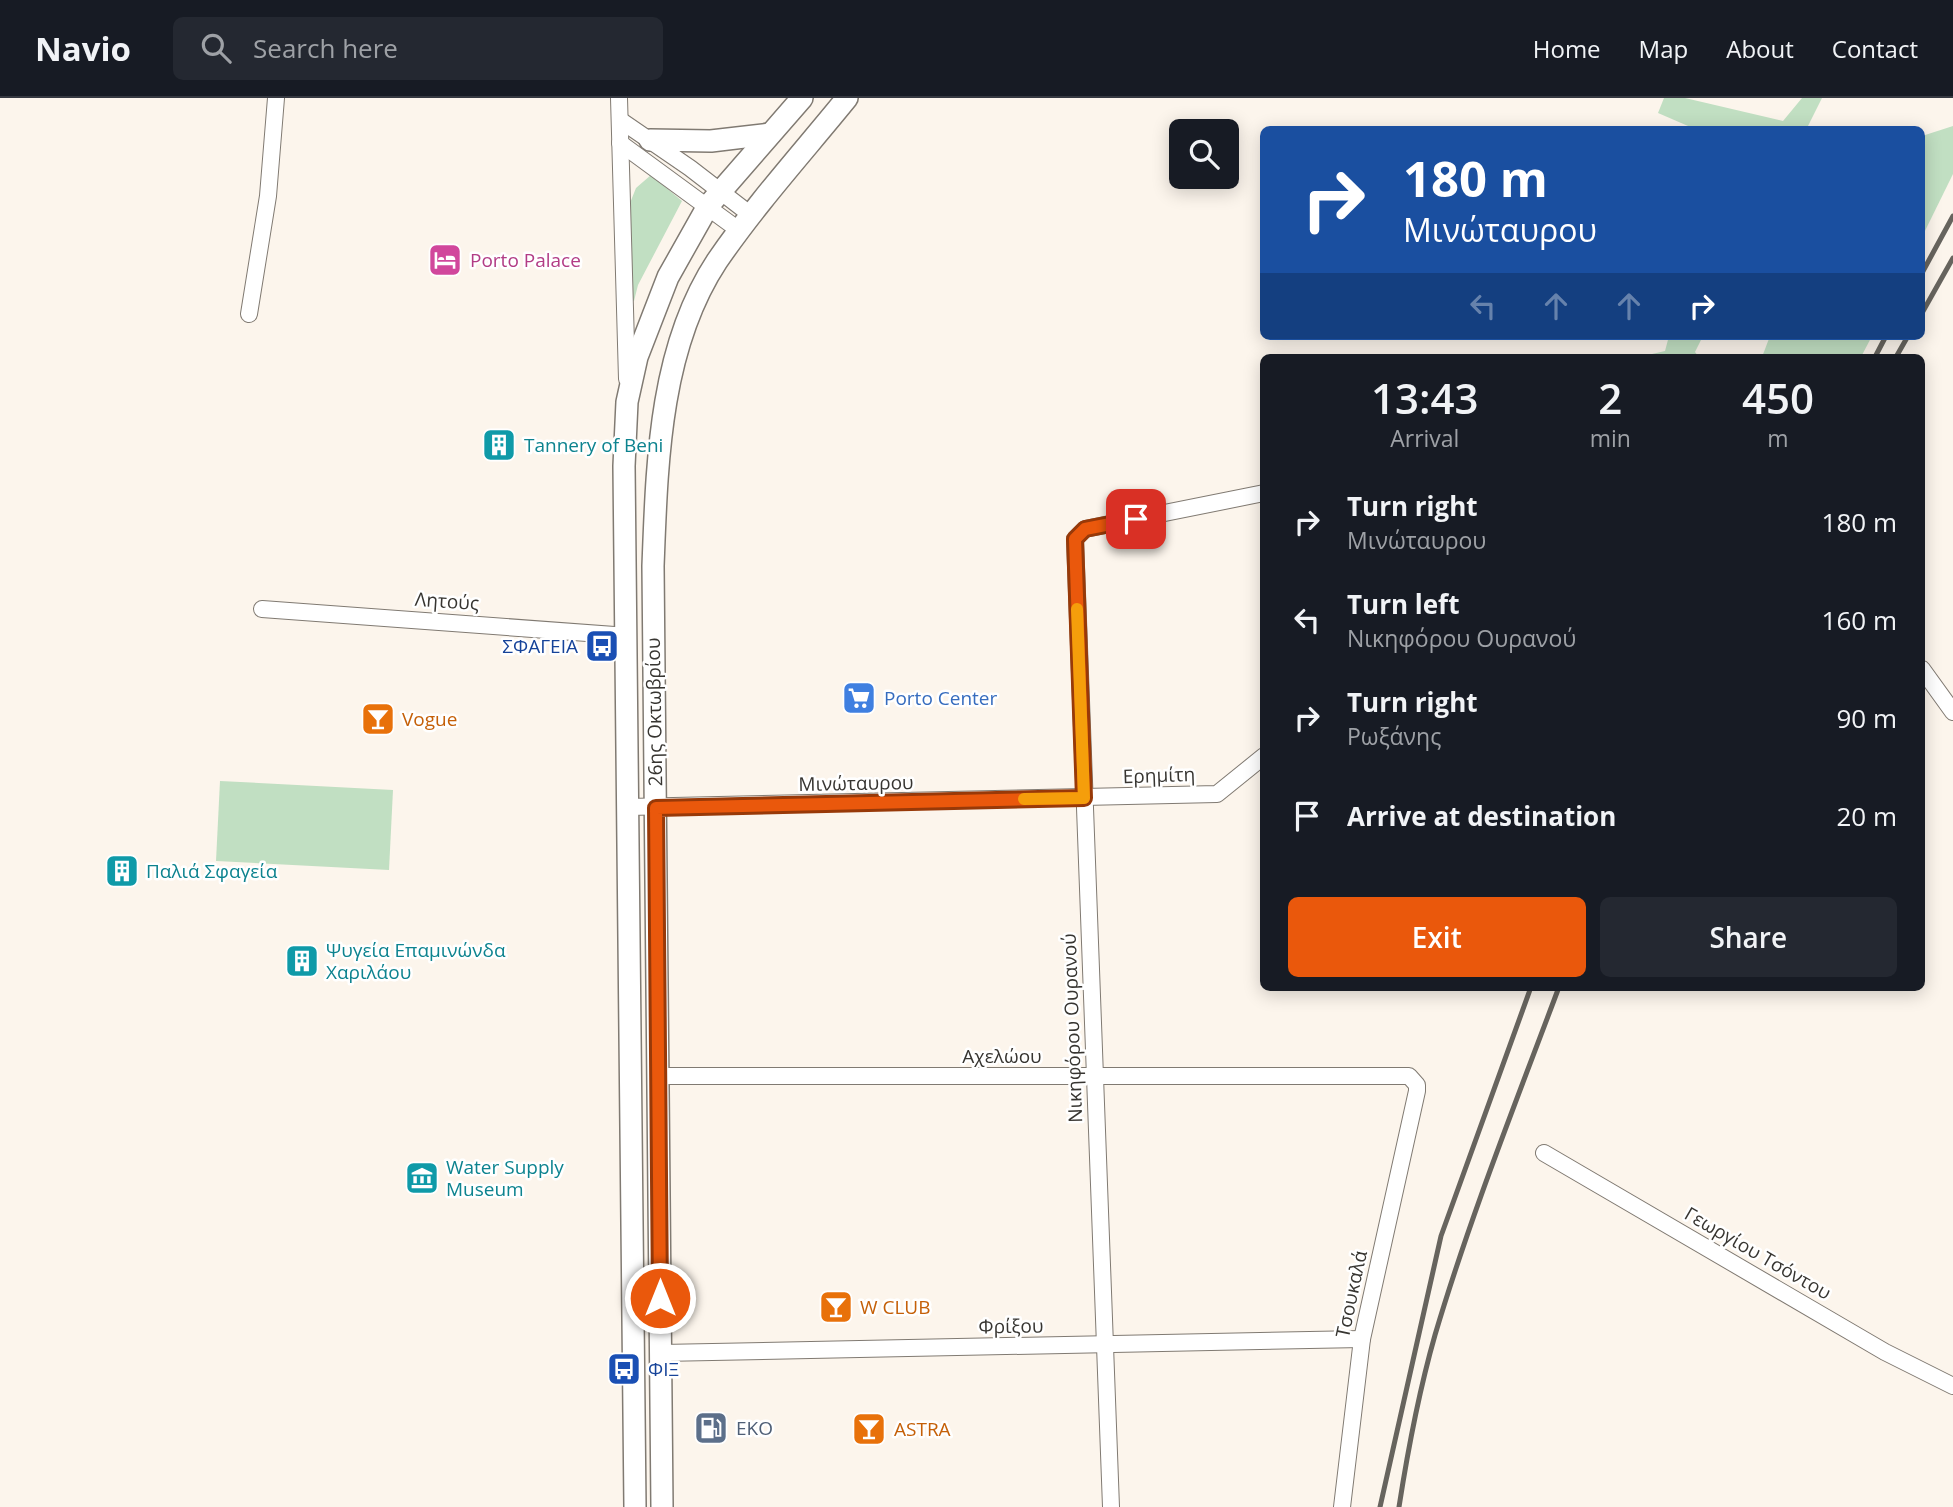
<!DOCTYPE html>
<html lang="en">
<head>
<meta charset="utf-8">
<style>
  :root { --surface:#171b24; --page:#242831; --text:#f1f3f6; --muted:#9ea1a6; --line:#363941; --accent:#ea580c }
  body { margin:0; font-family:"Open Sans",sans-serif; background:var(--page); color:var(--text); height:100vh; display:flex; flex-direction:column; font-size:26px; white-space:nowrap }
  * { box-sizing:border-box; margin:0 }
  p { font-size:23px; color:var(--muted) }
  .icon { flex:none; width:38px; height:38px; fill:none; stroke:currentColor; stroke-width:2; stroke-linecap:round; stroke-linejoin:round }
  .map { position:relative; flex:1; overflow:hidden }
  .panel { position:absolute; left:1260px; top:256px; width:665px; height:637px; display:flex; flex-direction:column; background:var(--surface); border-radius:10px; box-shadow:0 4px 18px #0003 }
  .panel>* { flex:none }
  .top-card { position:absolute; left:1260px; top:28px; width:665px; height:214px; border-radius:10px; box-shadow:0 4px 18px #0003; background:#1a4fa0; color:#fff; overflow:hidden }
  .buttons { position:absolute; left:1169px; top:21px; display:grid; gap:14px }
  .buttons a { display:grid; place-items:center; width:70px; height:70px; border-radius:10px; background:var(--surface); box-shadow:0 4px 18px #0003; font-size:35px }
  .pin { position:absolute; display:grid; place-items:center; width:60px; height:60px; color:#fff; margin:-30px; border-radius:14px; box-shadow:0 4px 10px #0006 }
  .me { position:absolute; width:77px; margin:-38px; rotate:0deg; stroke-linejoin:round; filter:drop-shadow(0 0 5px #0008) }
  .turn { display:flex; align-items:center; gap:24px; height:147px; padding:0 28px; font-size:32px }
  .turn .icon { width:91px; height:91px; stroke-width:2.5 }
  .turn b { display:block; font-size:49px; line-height:60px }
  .lanes { display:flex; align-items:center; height:66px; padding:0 28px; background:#0003; justify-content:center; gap:35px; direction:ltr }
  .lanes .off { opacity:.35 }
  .eta { display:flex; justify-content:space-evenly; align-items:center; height:119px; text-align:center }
  .eta b { font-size:42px; font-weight:600; line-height:49px }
  .cta { display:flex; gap:14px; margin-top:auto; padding:14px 28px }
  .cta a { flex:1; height:80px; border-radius:10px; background:var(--accent); color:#fff; font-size:28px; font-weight:600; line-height:80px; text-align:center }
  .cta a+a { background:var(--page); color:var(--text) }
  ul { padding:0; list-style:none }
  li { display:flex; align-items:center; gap:21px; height:98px; padding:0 28px }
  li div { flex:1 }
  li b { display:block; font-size:26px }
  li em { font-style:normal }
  header { display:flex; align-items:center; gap:42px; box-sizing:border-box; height:98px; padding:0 35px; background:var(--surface); border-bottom:2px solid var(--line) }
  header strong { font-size:33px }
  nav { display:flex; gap:38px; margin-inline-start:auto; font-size:24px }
  .search { width:490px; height:63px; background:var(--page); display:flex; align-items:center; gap:18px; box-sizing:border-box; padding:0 24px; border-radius:10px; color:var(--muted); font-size:26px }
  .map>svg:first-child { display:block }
</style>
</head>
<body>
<header>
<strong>Navio</strong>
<div class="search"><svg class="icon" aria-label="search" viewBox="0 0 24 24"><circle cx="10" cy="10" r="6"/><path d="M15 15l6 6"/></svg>Search here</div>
<nav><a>Home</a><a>Map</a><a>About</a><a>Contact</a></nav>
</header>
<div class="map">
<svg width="1953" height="1409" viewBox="0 0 1953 1409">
  <rect width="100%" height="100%" fill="#fcf5ec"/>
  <g fill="#c1dfc2">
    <path d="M 1664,0 L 1685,0 L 1783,23 L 1802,0 L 1822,0 L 1806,32 L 1695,31 L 1658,15 Z"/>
    <path d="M 1953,28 L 1953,76 L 1922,139 L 1922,38 Z"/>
    <path d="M 651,77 L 682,103 L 638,187 L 634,203 L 629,202 L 630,105 L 636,90 Z"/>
    <path d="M 1669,238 L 1703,238 L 1695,254 L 1699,259 L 1639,259 L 1665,253 Z"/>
    <path d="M 1770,238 L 1872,238 L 1861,259 L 1762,259 Z"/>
    <path d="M 220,683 L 393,692 L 389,772 L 216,763 Z"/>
  </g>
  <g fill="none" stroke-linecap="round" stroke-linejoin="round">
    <defs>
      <g id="street">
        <path d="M 619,0 L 627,281"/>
        <path d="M 620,22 L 690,70 L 751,117"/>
        <path d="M 620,45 L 740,133"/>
        <path d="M 249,216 L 268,98 L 276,0"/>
        <path d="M 262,511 L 628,538"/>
        <path d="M 1922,571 L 1953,614"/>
        <path d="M 628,709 L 1217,696 L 1264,658"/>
        <path d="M 659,978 L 1409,978 L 1417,987 L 1417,993 L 1362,1241 L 1342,1409"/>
        <path d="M 1544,1055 L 1885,1254 L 1953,1288"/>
        <path d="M 661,1255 L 1362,1241"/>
        <path d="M 1111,1409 L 1075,441 L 1085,431 L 1264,395"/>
      </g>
      <g id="secondary">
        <path d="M 650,42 L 711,43 L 770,36"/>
        <path d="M 635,1409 L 624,368 L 627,304 L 637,259 L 668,179 L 708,108 L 802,0"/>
        <path d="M 662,1409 L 653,468 C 657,366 659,251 717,163 C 756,106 804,53 847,0"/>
      </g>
    </defs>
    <use href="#street" stroke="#807a72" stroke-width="18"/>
    <use href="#secondary" stroke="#807a72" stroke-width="24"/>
    <use href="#street" stroke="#fff" stroke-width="16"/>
    <use href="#secondary" stroke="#fff" stroke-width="21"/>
    <g stroke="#67645e" stroke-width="5">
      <path d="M 1922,175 L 1953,118"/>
      <path d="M 1922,215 L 1953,160"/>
      <path d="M 1875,259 L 1886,238"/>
      <path d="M 1896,259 L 1908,238"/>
      <path d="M 1380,1409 L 1441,1138 L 1531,889"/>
      <path d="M 1399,1409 C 1408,1351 1419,1293 1435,1237 C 1470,1119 1516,1004 1559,889"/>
    </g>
  </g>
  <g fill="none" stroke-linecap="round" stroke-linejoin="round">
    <defs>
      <path id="route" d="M 660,1200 L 656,710 L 1084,700 L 1075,441 L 1085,431 L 1136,421"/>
    </defs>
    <use href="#route" stroke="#983908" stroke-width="18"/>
    <use href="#route" stroke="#ea580c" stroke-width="12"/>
    <path stroke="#f59e0b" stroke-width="12" d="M 1024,701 L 1084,700 L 1077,511"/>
  </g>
  <defs>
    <symbol id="hotel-square" viewBox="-11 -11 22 22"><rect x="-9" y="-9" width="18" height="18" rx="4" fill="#d1479c" stroke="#fff"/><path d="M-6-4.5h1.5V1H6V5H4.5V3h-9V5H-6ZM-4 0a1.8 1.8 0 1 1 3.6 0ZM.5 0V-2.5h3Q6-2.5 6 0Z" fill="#fff"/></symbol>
    <symbol id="building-square" viewBox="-11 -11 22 22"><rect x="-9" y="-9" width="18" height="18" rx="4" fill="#0f9aa8" stroke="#fff"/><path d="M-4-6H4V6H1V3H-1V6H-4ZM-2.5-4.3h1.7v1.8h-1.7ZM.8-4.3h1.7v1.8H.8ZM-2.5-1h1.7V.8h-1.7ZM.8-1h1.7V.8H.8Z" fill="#fff"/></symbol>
    <symbol id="bus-square" viewBox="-11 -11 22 22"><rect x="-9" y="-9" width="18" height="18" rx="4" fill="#1a4fb4" stroke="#fff"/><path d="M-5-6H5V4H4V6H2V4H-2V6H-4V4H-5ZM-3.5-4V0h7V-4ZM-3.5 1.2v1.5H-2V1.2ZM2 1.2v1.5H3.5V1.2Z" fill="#fff"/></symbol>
    <symbol id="supermarket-square" viewBox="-11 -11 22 22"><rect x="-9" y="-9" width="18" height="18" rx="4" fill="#3f7fe0" stroke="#fff"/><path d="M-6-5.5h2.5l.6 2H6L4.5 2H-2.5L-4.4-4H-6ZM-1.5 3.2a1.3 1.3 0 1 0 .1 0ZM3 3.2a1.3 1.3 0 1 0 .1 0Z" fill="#fff"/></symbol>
    <symbol id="bar-square" viewBox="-11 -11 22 22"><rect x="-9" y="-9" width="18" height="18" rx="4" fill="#e8710a" stroke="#fff"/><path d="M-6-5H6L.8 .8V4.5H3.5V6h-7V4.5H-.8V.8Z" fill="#fff"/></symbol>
    <symbol id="museum-square" viewBox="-11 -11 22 22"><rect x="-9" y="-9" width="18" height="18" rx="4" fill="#0f9aa8" stroke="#fff"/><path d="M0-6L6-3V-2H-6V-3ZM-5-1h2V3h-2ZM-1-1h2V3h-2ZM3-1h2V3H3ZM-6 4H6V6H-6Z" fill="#fff"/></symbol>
    <symbol id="fuel-square" viewBox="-11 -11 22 22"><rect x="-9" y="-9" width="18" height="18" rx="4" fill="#5c6f8a" stroke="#fff"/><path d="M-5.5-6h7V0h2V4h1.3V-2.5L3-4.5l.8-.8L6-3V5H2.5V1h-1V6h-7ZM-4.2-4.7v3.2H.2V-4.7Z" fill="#fff"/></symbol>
  </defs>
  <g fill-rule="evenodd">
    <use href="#hotel-square" x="426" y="143" width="38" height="38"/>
    <use href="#building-square" x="480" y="328" width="38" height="38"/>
    <use href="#bus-square" x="583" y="529" width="38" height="38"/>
    <use href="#supermarket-square" x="840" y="581" width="38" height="38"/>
    <use href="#bar-square" x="359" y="602" width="38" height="38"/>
    <use href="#building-square" x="103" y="754" width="38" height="38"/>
    <use href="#building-square" x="283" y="844" width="38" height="38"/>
    <use href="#museum-square" x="403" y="1061" width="38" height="38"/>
    <use href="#bar-square" x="817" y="1190" width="38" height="38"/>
    <use href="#bus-square" x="605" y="1252" width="38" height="38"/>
    <use href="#fuel-square" x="692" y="1311" width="38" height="38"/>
    <use href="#bar-square" x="850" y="1312" width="38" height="38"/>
  </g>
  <g text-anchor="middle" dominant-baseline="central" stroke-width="5" stroke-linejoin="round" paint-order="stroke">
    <g font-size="19" fill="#b23c85" stroke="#fff" text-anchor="start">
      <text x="470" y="162">Porto Palace</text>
    </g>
    <g font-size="19" fill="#0d838f" stroke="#fff" text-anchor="start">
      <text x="524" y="347">Tannery of Beni</text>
      <text x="146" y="773">Παλιά Σφαγεία</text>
      <text x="326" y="852">Ψυγεία Επαμινώνδα<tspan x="326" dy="22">Χαριλάου</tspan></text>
      <text x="446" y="1069">Water Supply<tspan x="446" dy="22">Museum</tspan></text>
    </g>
    <g font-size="19" fill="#373531" stroke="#fff">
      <text transform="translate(447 503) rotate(4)">Λητούς</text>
      <text transform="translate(654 614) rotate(-91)">26ης Οκτωβρίου</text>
      <text transform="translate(1159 677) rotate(-2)">Ερημίτη</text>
      <text transform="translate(856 685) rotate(-1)">Μινώταυρου</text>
      <text transform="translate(1072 930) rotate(-92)">Νικηφόρου Ουρανού</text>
      <text x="1002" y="958">Αχελώου</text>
      <text transform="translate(1758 1155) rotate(30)">Γεωργίου Τσόντου</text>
      <text transform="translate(1351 1196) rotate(-78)">Τσουκαλά</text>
      <text transform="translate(1011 1228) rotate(-1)">Φρίξου</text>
    </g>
    <g font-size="19" fill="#164399" stroke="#fff" text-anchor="end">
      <text x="578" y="548">ΣΦΑΓΕΙΑ</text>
      <text x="648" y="1271" text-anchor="start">ΦΙΞ</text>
    </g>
    <g font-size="19" fill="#366cbe" stroke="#fff" text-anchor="start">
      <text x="884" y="600">Porto Center</text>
    </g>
    <g font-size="19" fill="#c56008" stroke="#fff" text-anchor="start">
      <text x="402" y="621">Vogue</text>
      <text x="860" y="1209">W CLUB</text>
      <text x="894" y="1331">ASTRA</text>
    </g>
    <g font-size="19" fill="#4e5e75" stroke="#fff" text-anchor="start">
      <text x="736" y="1330">EKO</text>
    </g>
  </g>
</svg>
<div class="buttons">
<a><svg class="icon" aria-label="search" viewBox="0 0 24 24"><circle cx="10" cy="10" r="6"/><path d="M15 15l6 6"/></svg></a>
</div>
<div class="pin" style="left:1136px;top:421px;background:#d93025"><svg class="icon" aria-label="arrive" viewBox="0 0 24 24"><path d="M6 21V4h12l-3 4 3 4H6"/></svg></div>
<svg class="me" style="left:660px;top:1200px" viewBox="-20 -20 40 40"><circle r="17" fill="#ea580c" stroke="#fff" stroke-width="3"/><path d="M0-11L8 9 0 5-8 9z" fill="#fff"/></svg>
<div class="top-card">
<div class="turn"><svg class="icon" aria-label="right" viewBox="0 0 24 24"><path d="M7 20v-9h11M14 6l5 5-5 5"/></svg><div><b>180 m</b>Μινώταυρου</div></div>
<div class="lanes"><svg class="icon off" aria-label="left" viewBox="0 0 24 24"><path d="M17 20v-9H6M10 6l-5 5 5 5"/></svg><svg class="icon off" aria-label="ahead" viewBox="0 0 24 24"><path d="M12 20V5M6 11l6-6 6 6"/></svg><svg class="icon off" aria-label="ahead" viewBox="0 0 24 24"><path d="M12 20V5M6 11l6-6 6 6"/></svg><svg class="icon" aria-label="right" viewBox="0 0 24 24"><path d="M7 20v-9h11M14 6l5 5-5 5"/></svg></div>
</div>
<section class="panel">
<div class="eta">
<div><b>13:43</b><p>Arrival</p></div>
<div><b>2</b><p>min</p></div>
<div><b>450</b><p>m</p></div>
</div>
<ul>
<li><svg class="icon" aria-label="right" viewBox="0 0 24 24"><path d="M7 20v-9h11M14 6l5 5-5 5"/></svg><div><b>Turn right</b><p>Μινώταυρου</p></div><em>180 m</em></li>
<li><svg class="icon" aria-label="left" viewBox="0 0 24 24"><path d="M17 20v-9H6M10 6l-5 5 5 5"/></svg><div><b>Turn left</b><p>Νικηφόρου Ουρανού</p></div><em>160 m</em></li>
<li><svg class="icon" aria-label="right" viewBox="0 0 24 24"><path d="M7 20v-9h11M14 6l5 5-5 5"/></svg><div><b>Turn right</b><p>Ρωξάνης</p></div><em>90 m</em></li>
<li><svg class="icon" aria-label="arrive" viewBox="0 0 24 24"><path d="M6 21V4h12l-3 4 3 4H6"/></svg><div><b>Arrive at destination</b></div><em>20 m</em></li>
</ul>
<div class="cta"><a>Exit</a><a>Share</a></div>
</section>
</div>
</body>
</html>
